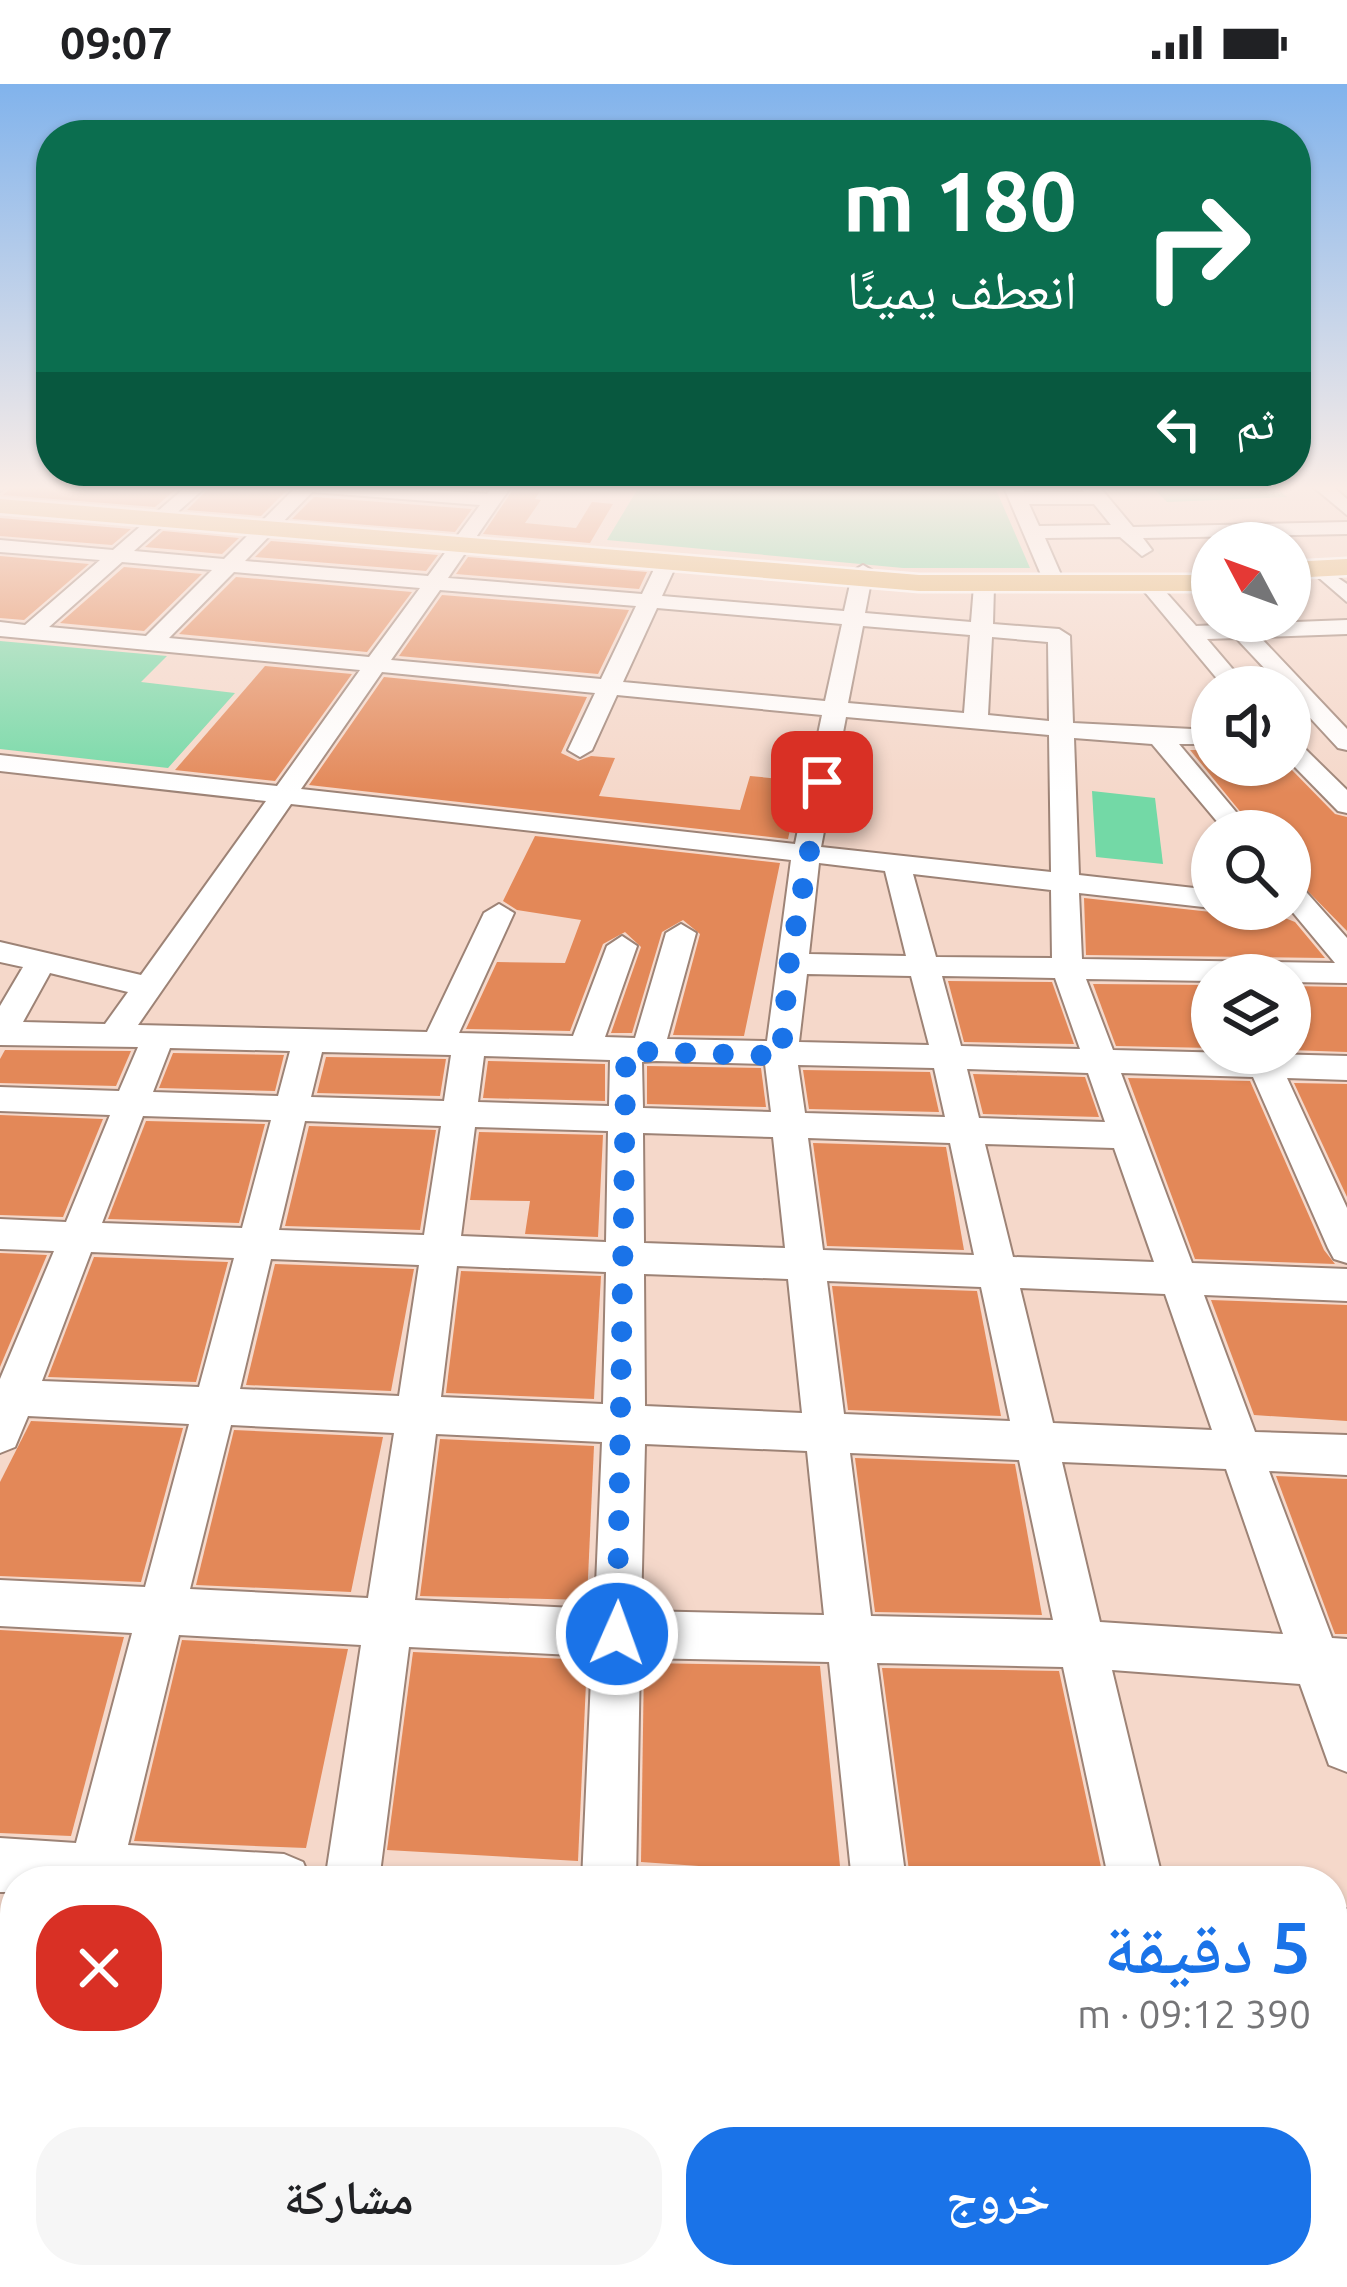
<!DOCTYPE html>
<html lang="ar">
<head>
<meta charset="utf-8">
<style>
  :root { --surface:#fff; --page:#f6f6f6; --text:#202124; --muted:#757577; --accent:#1a73e8 }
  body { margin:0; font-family:Ubuntu,"Noto Naskh Arabic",sans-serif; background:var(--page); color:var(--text); direction:rtl; height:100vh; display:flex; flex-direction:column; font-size:45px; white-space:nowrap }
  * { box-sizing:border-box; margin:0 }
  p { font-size:39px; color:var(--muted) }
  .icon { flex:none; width:66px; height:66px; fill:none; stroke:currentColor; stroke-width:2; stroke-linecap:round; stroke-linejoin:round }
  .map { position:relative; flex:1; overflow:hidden; direction:ltr }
  .details { position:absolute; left:0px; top:1782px; width:1347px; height:423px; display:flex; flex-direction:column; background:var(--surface); border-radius:48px 48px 0 0; box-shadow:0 3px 9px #0004; direction:rtl }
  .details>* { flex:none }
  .hud { position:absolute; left:36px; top:36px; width:1275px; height:366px; border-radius:48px; box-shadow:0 3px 9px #0004; direction:rtl; background:#0b6e4f; color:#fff; overflow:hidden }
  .needle { width:78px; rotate:311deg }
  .buttons { position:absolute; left:1191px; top:438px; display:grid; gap:24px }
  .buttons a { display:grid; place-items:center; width:120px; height:120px; border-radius:50%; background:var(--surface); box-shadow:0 3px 9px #0004; font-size:60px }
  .pin { position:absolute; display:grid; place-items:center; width:102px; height:102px; color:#fff; margin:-51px; border-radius:24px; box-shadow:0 6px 18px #0006 }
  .me { position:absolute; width:132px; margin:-66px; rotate:2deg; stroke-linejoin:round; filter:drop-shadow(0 0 9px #0008) }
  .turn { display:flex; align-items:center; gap:42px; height:252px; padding:0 36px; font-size:54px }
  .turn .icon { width:156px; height:156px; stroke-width:2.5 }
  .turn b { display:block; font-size:84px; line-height:102px }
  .then { display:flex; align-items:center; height:114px; padding:0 36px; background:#0003; gap:24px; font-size:45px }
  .round { display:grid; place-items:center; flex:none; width:126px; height:126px; border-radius:48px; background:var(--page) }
  .head { display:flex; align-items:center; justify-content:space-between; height:204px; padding:0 36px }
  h1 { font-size:72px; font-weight:600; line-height:90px; color:var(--accent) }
  .cta { display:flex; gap:24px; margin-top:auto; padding:24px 36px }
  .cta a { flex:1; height:138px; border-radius:48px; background:var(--accent); color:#fff; font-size:48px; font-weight:600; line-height:138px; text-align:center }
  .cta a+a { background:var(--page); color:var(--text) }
  .status { display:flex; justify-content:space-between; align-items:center; height:84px; padding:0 60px; background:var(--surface); direction:ltr }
  .status svg { height:33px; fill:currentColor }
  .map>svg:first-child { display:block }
</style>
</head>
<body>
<div class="status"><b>09:07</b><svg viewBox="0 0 49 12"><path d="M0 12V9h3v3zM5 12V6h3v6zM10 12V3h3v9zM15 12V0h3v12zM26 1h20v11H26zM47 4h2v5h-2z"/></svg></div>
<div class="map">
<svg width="1347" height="2203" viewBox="0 0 1347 2203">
  <rect width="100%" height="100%" fill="#f5d8ca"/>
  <g fill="#73d9a6">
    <path d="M 640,401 L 994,401 L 1030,484 L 903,484 L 607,456 Z"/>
    <path d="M 1150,401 L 1274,401 L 1287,413 L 1167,418 Z"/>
    <path d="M 0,557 L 167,572 L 141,598 L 235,609 L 168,684 L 0,665 Z"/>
    <path d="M 1092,707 L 1155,714 L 1163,780 L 1096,773 Z"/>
  </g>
  <g fill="#e38858">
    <path d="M 14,401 L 181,401 L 155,423 L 3,411 Z"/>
    <path d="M 212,401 L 284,405 L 286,407 L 261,432 L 187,426 Z"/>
    <path d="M 516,401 L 543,403 L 535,415 L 541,416 L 525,439 L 576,444 L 592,418 L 613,420 L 590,459 L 483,450 Z"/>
    <path d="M 314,413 L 472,425 L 455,448 L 292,435 Z"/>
    <path d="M 0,434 L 131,445 L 112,461 L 0,452 Z"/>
    <path d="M 163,447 L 239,454 L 222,470 L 145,463 Z"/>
    <path d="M 271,457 L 438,471 L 426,487 L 255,473 Z"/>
    <path d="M 0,472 L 89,480 L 24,536 L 0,534 Z"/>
    <path d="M 468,473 L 647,488 L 639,505 L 456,490 Z"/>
    <path d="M 124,483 L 202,490 L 144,547 L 60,539 Z"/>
    <path d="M 236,493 L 412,508 L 367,568 L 179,550 Z"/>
    <path d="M 442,511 L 629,526 L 598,590 L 399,572 Z"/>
    <path d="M 265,582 L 352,590 L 275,697 L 175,686 Z"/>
    <path d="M 384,593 L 587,613 L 561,669 L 578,677 L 591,672 L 615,674 L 599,712 L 740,726 L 750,692 L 801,697 L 788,755 L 309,701 Z"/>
    <path d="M 1190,666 L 1212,666 L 1212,681 L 1287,681 L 1335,730 L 1347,733 L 1347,847 L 1290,789 L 1290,747 L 1256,747 Z"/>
    <path d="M 535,752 L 780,779 L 744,952 L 673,951 L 700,850 L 683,836 L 662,848 L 632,949 L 611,949 L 641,863 L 625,848 L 603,860 L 570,947 L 466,945 L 497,878 L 565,879 L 581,836 L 517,826 L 503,817 Z"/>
    <path d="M 1084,814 L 1211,828 L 1231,825 L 1275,830 L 1295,838 L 1325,874 L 1086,871 Z"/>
    <path d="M 948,897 L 1052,898 L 1074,960 L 964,958 Z"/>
    <path d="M 1093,900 L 1212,901 L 1212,964 L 1116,962 Z"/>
    <path d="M 1290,902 L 1347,903 L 1347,968 L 1290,966 Z"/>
    <path d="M 5,966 L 131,967 L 116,1002 L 0,999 L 0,975 Z"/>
    <path d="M 173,969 L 284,971 L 275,1007 L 159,1004 Z"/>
    <path d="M 326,973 L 446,975 L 440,1012 L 317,1009 Z"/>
    <path d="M 488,977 L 605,980 L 605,1017 L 483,1014 Z"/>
    <path d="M 647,982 L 761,984 L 766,1023 L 647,1020 Z"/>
    <path d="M 803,986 L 930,988 L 939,1028 L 809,1025 Z"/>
    <path d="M 973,990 L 1085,993 L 1099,1033 L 983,1030 Z"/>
    <path d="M 1128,994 L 1250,997 L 1324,1166 L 1335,1180 L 1195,1175 Z"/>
    <path d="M 1294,999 L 1347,1000 L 1347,1113 Z"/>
    <path d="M 0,1031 L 103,1035 L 63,1133 L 0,1131 Z"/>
    <path d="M 146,1037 L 265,1040 L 239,1139 L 108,1135 Z"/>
    <path d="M 309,1042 L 436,1046 L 420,1146 L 285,1142 Z"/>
    <path d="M 479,1048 L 603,1051 L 598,1153 L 525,1150 L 530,1117 L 470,1116 Z"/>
    <path d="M 813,1059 L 946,1063 L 964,1166 L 827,1162 Z"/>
    <path d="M 0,1169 L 47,1171 L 0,1283 Z"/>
    <path d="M 94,1173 L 228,1178 L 196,1298 L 48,1293 Z"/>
    <path d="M 275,1180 L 414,1185 L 391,1307 L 246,1301 Z"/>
    <path d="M 461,1187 L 601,1192 L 594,1315 L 446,1309 Z"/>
    <path d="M 832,1202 L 977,1207 L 1001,1332 L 848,1326 Z"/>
    <path d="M 1211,1216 L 1347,1221 L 1347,1337 L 1254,1331 Z"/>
    <path d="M 31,1337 L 183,1344 L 141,1498 L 0,1492 L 0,1398 Z"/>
    <path d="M 234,1346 L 383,1353 L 351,1508 L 196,1501 Z"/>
    <path d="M 440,1355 L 594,1362 L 587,1516 L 420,1512 Z"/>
    <path d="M 855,1374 L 1015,1380 L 1042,1531 L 875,1528 Z"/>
    <path d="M 1276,1392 L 1347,1395 L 1347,1550 L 1335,1550 Z"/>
    <path d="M 0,1546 L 124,1553 L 71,1752 L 0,1749 Z"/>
    <path d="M 182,1556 L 348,1565 L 306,1764 L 134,1757 Z"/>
    <path d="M 413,1568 L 587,1576 L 578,1777 L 387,1766 Z"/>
    <path d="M 644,1579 L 820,1582 L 841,1792 L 641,1778 Z"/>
    <path d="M 882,1584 L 1059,1587 L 1104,1797 L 910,1794 Z"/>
  </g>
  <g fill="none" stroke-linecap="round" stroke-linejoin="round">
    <defs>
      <g id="minor">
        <path d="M 0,401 L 10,401 L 0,407 Z"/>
        <path d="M 188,401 L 208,401 L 134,467 L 224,475 L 293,406 L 285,401 L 366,401 L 487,410 L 494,401 L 512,401 L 448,494 L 642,510 L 658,477 L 668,471 L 678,477 L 662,512 L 844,527 L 853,487 L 863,481 L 873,487 L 865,529 L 971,538 L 974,502 L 984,496 L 994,502 L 993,540 L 1059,545 L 1070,552 L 1073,639 L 1212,646 L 1212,660 L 1179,660 L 1252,747 L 1225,747 L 1152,660 L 1074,654 L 1079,791 L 1212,806 L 1212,824 L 1079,809 L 1082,875 L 1335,879 L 1290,825 L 1290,798 L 1300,801 L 1347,854 L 1347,899 L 1290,898 L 1290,891 L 1212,891 L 1212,897 L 1086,895 L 1113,966 L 1347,972 L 1347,996 L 1287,994 L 1347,1124 L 1347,1179 L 1334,1175 L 1328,1164 L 1253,993 L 1121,989 L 1192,1179 L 1347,1185 L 1347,1217 L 1204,1211 L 1255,1348 L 1347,1351 L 1347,1391 L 1269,1387 L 1332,1554 L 1347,1555 L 1347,1688 L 1329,1681 L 1300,1600 L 1112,1586 L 1163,1797 L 1109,1797 L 1063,1583 L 877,1579 L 906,1797 L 852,1797 L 829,1578 L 640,1574 L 636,1797 L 582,1797 L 592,1572 L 409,1563 L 379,1797 L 325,1797 L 361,1561 L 179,1551 L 128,1761 L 284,1770 L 303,1778 L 311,1797 L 15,1797 L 15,1808 L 0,1808 L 0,1754 L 76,1759 L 132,1549 L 0,1542 L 0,1496 L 145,1503 L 189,1340 L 28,1332 L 15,1363 L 0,1369 L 0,1295 L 54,1167 L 0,1165 L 0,1135 L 66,1138 L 110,1031 L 0,1027 L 0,1003 L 119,1007 L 138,963 L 0,961 L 0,922 L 23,883 L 0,878 L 0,858 L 141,891 L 266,717 L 0,687 L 0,671 L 277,702 L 360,586 L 0,552 L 0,538 L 25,541 L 100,476 L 0,468 L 0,456 L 113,466 ZM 312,408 L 480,421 L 428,492 L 245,477 ZM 122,478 L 212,486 L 146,552 L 49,543 ZM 234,488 L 420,504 L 369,573 L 169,554 ZM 440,506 L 636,522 L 601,595 L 391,576 ZM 657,524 L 842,540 L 825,617 L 623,598 ZM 863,542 L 970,551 L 964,629 L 848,619 ZM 992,553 L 1048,558 L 1049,637 L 988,631 ZM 382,588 L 595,609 L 568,666 L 580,673 L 592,666 L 617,611 L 822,631 L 795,760 L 301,705 ZM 846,633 L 1049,651 L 1051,788 L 821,763 ZM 291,720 L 791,776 L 767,957 L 667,955 L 696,849 L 681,840 L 666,849 L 635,954 L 605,953 L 637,862 L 622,852 L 607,862 L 573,952 L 459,949 L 514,829 L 499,820 L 484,829 L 427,948 L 138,941 ZM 819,779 L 885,787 L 906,872 L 809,870 ZM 913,790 L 1051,806 L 1052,874 L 936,873 ZM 50,889 L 128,908 L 105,940 L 23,938 ZM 807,890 L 911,892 L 929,961 L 799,958 ZM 942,892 L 1055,894 L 1080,965 L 961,962 ZM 170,964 L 290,967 L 278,1012 L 153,1008 ZM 322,968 L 451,971 L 444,1017 L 311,1013 ZM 484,972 L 610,976 L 609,1022 L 478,1018 ZM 656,977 L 765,980 L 771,1028 L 643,1024 L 642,978 ZM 798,981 L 934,984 L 945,1033 L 805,1029 ZM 967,985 L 1088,989 L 1105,1038 L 979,1034 ZM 143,1032 L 271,1036 L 242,1144 L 102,1139 ZM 305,1037 L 441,1042 L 424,1151 L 279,1146 ZM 475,1043 L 608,1047 L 606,1158 L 461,1152 ZM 643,1049 L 773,1053 L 785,1164 L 644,1159 ZM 808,1054 L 950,1059 L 974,1171 L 823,1166 ZM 985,1060 L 1114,1064 L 1154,1178 L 1013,1173 ZM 91,1168 L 234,1174 L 199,1303 L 42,1297 ZM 271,1175 L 419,1181 L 399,1312 L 240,1305 ZM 457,1182 L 606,1188 L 603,1320 L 441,1313 ZM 644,1190 L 788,1195 L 802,1329 L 645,1322 ZM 827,1197 L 981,1203 L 1010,1337 L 844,1330 ZM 1020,1204 L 1165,1210 L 1212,1346 L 1053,1339 ZM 231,1341 L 394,1349 L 368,1514 L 190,1505 ZM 436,1350 L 602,1358 L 595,1525 L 415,1516 ZM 645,1360 L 807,1367 L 824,1531 L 641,1527 ZM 850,1369 L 1019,1376 L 1053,1536 L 871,1532 ZM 1062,1378 L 1226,1385 L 1283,1550 L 1100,1538 Z"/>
        <path d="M 1003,401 L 1021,401 L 1024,408 L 1084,408 L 1079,401 L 1098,401 L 1133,443 L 1347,438 L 1347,450 L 1143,454 L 1152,466 L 1142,472 L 1120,453 L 1045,454 L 1062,493 L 1052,499 L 1042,493 ZM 1029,420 L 1094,420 L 1111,441 L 1039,442 Z"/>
        <path d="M 1311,401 L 1331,401 L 1347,415 L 1347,431 Z"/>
        <path d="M 1328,487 L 1347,500 L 1347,518 L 1318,493 Z"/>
        <path d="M 1149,495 L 1156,497 L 1196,542 L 1347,536 L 1347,550 L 1260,553 L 1347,645 L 1347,666 L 1338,664 L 1290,612 L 1290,603 L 1282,603 L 1236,554 L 1207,555 L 1248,603 L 1224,603 L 1139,501 Z"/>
        <path d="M 1290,657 L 1299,659 L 1347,706 L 1347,729 L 1338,727 L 1290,678 Z"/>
        <rect x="1332" y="1825" width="15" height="56"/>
        <path d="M 15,2063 L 15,2177 L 0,2183 L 0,2070 Z"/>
        <path d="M 264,2190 L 328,2190 L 326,2203 L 262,2203 Z"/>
        <rect x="577" y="2190" width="64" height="13"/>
        <path d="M 890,2190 L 954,2190 L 955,2203 L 891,2203 Z"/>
        <path d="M 1027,2190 L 1247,2190 L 1252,2203 L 1033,2203 Z"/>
      </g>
      <g id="major">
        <path d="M 0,415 L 919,491 L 1212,491 L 1212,507 L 919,507 L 0,429 Z"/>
        <path d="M 1347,475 L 1347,491 L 1290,494 L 1290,478 Z"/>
      </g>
    </defs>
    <use href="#minor" stroke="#9d8376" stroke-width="4"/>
    <use href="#major" stroke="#fff" stroke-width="5"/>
    <use href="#minor" fill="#fff" fill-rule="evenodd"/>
    <use href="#major" fill="#e4b773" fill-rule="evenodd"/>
  </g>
  <linearGradient id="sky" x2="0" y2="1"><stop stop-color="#81b3ec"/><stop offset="0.57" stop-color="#faede7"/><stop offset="1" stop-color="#faede7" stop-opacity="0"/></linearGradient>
  <rect width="1347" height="709" fill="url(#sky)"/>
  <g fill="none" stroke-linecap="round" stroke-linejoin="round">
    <path stroke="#1a73e8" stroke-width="21" stroke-dasharray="0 37.8" d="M 617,1550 L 626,967 L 781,972 L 789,880 L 822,698"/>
  </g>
</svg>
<div class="buttons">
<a><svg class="needle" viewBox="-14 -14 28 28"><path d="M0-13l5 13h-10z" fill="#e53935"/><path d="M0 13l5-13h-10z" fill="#757577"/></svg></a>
<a><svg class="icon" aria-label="sound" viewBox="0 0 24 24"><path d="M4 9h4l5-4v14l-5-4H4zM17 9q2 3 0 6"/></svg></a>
<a><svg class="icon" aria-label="search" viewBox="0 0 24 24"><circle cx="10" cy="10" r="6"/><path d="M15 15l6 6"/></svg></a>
<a><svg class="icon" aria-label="layers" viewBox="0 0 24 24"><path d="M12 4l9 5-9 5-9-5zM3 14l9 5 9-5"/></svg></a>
</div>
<div class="pin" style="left:822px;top:698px;background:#d93025"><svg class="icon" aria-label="arrive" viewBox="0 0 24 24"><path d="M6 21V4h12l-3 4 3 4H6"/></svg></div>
<svg class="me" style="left:617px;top:1550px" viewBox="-20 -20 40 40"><circle r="17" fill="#1a73e8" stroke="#fff" stroke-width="3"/><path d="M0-11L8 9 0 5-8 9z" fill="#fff"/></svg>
<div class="hud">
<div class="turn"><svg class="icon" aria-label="right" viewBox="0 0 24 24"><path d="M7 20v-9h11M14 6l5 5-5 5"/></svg><div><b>180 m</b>انعطف يمينًا</div></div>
<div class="then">ثم<svg class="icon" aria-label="left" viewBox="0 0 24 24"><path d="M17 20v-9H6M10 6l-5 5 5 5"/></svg></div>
</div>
<section class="details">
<div class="head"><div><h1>5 دقيقة</h1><p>390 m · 09:12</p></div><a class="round" style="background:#d93025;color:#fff"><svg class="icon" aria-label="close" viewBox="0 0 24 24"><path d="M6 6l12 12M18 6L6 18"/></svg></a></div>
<div class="cta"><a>خروج</a><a>مشاركة</a></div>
</section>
</div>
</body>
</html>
